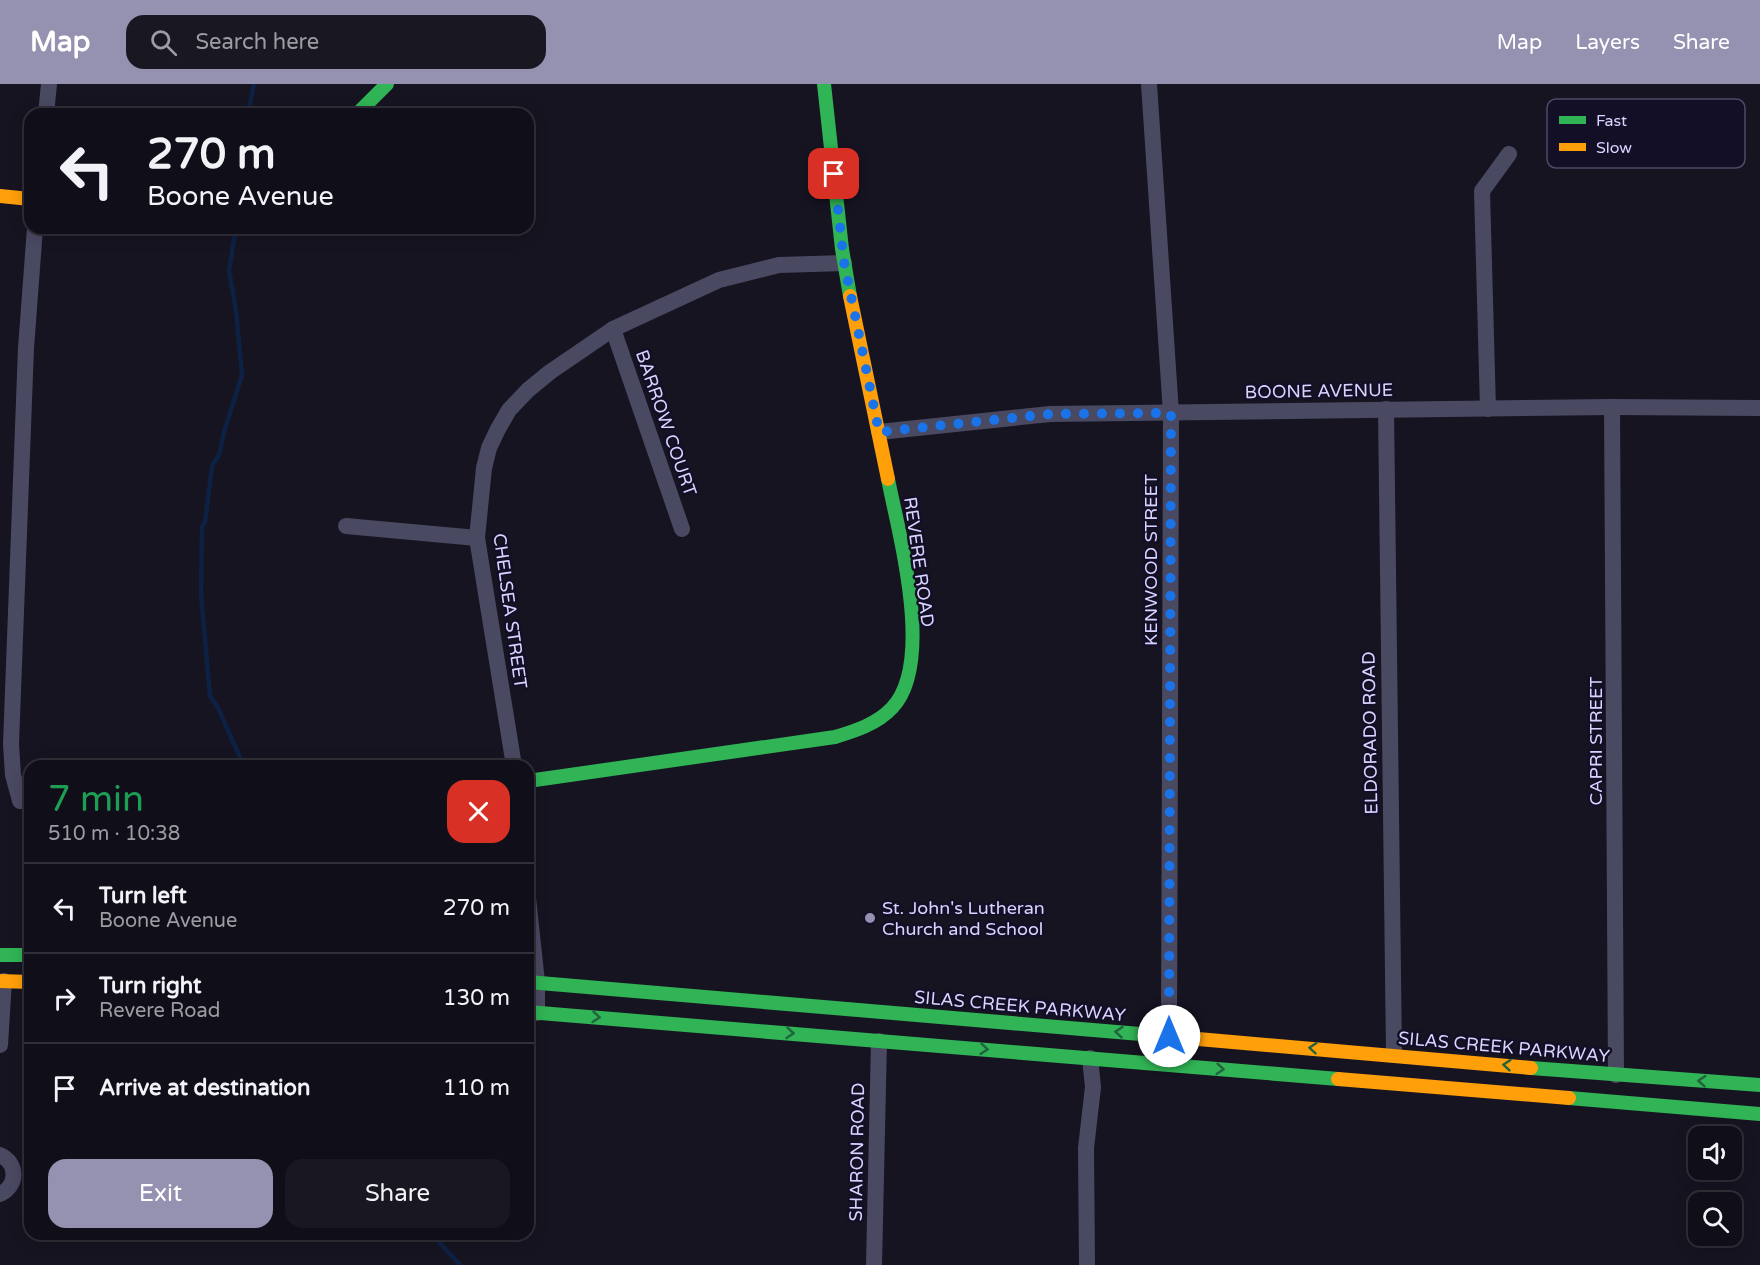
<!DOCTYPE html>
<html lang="en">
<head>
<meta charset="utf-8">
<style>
  :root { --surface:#100f19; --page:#191822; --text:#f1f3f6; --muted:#9c9ca2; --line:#302f38; --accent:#9591b1 }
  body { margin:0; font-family:"Varela Round",sans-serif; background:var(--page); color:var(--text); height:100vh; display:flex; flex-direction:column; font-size:22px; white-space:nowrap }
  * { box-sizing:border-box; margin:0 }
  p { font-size:20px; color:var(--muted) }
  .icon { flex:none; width:33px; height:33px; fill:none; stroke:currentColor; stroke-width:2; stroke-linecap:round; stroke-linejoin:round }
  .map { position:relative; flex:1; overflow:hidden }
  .details { position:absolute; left:24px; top:676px; width:510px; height:480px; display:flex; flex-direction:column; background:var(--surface); border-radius:18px; box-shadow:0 3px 15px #0003,0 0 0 2px var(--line) }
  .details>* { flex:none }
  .top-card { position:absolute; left:24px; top:24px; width:510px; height:126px; border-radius:18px; box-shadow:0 3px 15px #0003,0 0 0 2px var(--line); background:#100f19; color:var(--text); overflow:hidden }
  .tools { position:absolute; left:1688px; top:1042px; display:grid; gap:12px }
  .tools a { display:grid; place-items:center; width:54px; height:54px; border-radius:12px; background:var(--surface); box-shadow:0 3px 15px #0003,0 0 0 2px var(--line); font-size:30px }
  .pin { position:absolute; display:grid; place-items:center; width:51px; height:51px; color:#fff; margin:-26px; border-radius:12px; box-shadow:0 3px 9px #0006 }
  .me { position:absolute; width:66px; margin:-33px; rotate:0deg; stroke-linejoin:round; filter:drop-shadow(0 0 4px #0008) }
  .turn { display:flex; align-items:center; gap:21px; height:126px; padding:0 24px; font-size:27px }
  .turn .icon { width:78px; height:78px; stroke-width:2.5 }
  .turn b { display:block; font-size:42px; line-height:51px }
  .round { display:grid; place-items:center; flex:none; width:63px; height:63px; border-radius:18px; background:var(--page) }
  .headline { display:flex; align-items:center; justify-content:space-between; height:102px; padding:0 24px }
  h1 { font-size:36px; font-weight:600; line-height:45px; color:#1e9e55 }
  .action { display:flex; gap:12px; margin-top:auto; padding:12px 24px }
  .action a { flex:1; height:69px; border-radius:18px; background:var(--accent); color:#fff; font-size:24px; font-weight:600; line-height:69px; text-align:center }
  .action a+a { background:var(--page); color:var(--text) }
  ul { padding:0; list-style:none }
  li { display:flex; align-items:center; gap:18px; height:90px; padding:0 24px; border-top:2px solid var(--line) }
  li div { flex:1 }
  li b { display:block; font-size:22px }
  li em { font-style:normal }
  header { display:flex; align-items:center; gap:36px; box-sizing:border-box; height:84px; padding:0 30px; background:var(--accent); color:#fff }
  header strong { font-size:28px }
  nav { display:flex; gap:33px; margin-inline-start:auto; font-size:21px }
  .search { width:420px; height:54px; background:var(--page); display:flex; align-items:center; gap:15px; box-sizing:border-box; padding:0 21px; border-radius:18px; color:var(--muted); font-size:22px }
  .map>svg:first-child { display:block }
</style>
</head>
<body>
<header>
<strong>Map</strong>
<div class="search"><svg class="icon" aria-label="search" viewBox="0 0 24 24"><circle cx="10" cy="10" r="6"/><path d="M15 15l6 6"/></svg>Search here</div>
<nav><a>Map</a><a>Layers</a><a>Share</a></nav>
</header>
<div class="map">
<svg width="1760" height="1181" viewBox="0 0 1760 1181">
  <rect width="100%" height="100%" fill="#161421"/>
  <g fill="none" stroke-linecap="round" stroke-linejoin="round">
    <g stroke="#0d2144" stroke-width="4.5">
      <path d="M 248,30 L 254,0"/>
      <path d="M 236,144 L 229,186 L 236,227 L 242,291 L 224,348 L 219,371 L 212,382 L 205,438 L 202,443 L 201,510 L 210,612 L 218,624 L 244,682"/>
      <path d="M 426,1150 L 438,1157 L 460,1181"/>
    </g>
    <g stroke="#4a4962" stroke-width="16">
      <path d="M 1149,0 L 1171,329 L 1169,952"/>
      <path d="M 46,30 L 49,0"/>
      <path d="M 613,245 L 682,445"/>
      <path d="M 1612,323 L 1616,991"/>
      <path d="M 1386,325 L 1394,971"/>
      <path d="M 1488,325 L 1482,107 L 1509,70"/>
      <path d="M 879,348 L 1050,330 L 1612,323 L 1760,324"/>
      <path d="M 346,442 L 477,454"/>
      <path d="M 514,682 L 477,454 L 484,384 L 489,364 L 498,345 L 509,326 L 528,306 L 550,288 L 613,245 L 719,196 L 779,181 L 844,179"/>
      <path d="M 20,717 L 13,691 L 11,660 L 26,264 L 35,144"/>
      <path d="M 528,814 L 537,898 L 537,929"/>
      <path d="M 0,961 L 4,897"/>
      <path d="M 0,1071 C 18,1079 18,1102 0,1110"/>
      <path d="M 874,1181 L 879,957"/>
      <path d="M 1087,1181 L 1086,1064 L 1093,1003 L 1090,974"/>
    </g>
    <g stroke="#30b455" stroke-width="14">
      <path d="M 824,0 L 842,165 L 850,212"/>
      <path d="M 357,30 L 387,0"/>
      <path d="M 528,697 L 835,653 C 855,647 877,640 892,624 C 935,579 899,451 888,395"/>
      <path d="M 0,871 L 30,871"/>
      <path d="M 528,898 L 1164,952"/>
      <path d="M 528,928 L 1338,995"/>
      <path d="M 1531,984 L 1760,1001"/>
      <path d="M 1569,1014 L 1760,1030"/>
    </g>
    <g stroke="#ff9f0a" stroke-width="14">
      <path d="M 0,112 L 30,115"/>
      <path d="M 850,212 L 888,395"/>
      <path d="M 0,897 L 30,898"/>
      <path d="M 1164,952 L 1531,984"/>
      <path d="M 1338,995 L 1569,1014"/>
    </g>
  </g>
  <defs><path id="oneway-chevron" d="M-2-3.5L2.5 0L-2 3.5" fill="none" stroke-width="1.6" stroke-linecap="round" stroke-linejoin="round" transform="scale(1.5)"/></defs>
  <g stroke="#22623e">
    <use href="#oneway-chevron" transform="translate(596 933) rotate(5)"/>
    <use href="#oneway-chevron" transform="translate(1119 948) rotate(-175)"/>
    <use href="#oneway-chevron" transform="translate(790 949) rotate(5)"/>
    <use href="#oneway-chevron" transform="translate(1313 964) rotate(-175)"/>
    <use href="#oneway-chevron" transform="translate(984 965) rotate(5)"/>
    <use href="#oneway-chevron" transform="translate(1507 981) rotate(-175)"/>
    <use href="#oneway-chevron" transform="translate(1220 985) rotate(5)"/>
    <use href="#oneway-chevron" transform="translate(1702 997) rotate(-176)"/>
  </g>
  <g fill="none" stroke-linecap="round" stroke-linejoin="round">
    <path stroke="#1a73e8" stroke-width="10" stroke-dasharray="0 18" d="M 834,90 L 844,178 L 879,348 L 1050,330 L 1171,329 L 1169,952"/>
  </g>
  <circle fill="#9591b1" stroke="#130f26" stroke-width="2" cx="870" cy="834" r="6"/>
  <g text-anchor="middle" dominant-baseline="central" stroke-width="5" stroke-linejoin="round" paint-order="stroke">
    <g font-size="18" fill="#d9d4ff" stroke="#130f26">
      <text transform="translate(1319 307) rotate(-1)">BOONE AVENUE</text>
      <text transform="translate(666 339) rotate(71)">BARROW COURT</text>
      <text transform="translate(1151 476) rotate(-90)">KENWOOD STREET</text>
      <text transform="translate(919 478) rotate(82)">REVERE ROAD</text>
      <text transform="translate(510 527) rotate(82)">CHELSEA STREET</text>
      <text transform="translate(1370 649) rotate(-91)">ELDORADO ROAD</text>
      <text transform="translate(1596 657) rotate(-90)">CAPRI STREET</text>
      <text transform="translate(1020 922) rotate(5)">SILAS CREEK PARKWAY</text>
      <text transform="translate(1504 963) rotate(5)">SILAS CREEK PARKWAY</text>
      <text transform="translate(857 1068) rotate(-89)">SHARON ROAD</text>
    </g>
    <g font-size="18" fill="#d9d4ff" stroke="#130f26" text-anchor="start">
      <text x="882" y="824">St. John's Lutheran<tspan x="882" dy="21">Church and School</tspan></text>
    </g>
  </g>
  <rect x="1547" y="15" width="198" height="69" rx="9" fill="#130f26" stroke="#4e4a67" stroke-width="1.5"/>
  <rect x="1559" y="32" width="27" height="8" fill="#30b455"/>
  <rect x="1559" y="59" width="27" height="8" fill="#ff9f0a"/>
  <g font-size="16" fill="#d9d4ff">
    <text x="1596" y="42">Fast</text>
    <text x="1596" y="69">Slow</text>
  </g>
</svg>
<div class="tools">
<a><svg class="icon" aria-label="sound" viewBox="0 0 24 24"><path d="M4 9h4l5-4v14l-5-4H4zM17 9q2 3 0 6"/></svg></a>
<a><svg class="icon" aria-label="search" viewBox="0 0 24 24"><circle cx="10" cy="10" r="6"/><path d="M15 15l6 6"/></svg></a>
</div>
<div class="pin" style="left:834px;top:90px;background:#d93025"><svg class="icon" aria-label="arrive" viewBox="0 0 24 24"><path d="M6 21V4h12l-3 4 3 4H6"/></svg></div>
<svg class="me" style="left:1169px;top:952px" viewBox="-20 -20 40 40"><circle r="19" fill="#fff"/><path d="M0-13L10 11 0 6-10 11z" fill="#1a73e8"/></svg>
<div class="top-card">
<div class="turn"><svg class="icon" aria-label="left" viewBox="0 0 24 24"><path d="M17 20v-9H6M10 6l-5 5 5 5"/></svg><div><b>270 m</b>Boone Avenue</div></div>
</div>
<section class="details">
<div class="headline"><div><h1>7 min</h1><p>510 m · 10:38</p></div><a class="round" style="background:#d93025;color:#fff"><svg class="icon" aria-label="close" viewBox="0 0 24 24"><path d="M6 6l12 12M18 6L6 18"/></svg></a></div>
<ul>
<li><svg class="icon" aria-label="left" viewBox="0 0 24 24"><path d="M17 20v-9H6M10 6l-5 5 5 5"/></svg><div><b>Turn left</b><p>Boone Avenue</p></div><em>270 m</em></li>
<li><svg class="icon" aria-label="right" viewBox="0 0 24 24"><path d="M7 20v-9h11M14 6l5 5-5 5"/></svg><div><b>Turn right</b><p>Revere Road</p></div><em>130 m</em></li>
<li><svg class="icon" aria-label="arrive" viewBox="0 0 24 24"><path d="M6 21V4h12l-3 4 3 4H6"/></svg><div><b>Arrive at destination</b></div><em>110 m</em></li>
</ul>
<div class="action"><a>Exit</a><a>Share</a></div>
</section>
</div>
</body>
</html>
